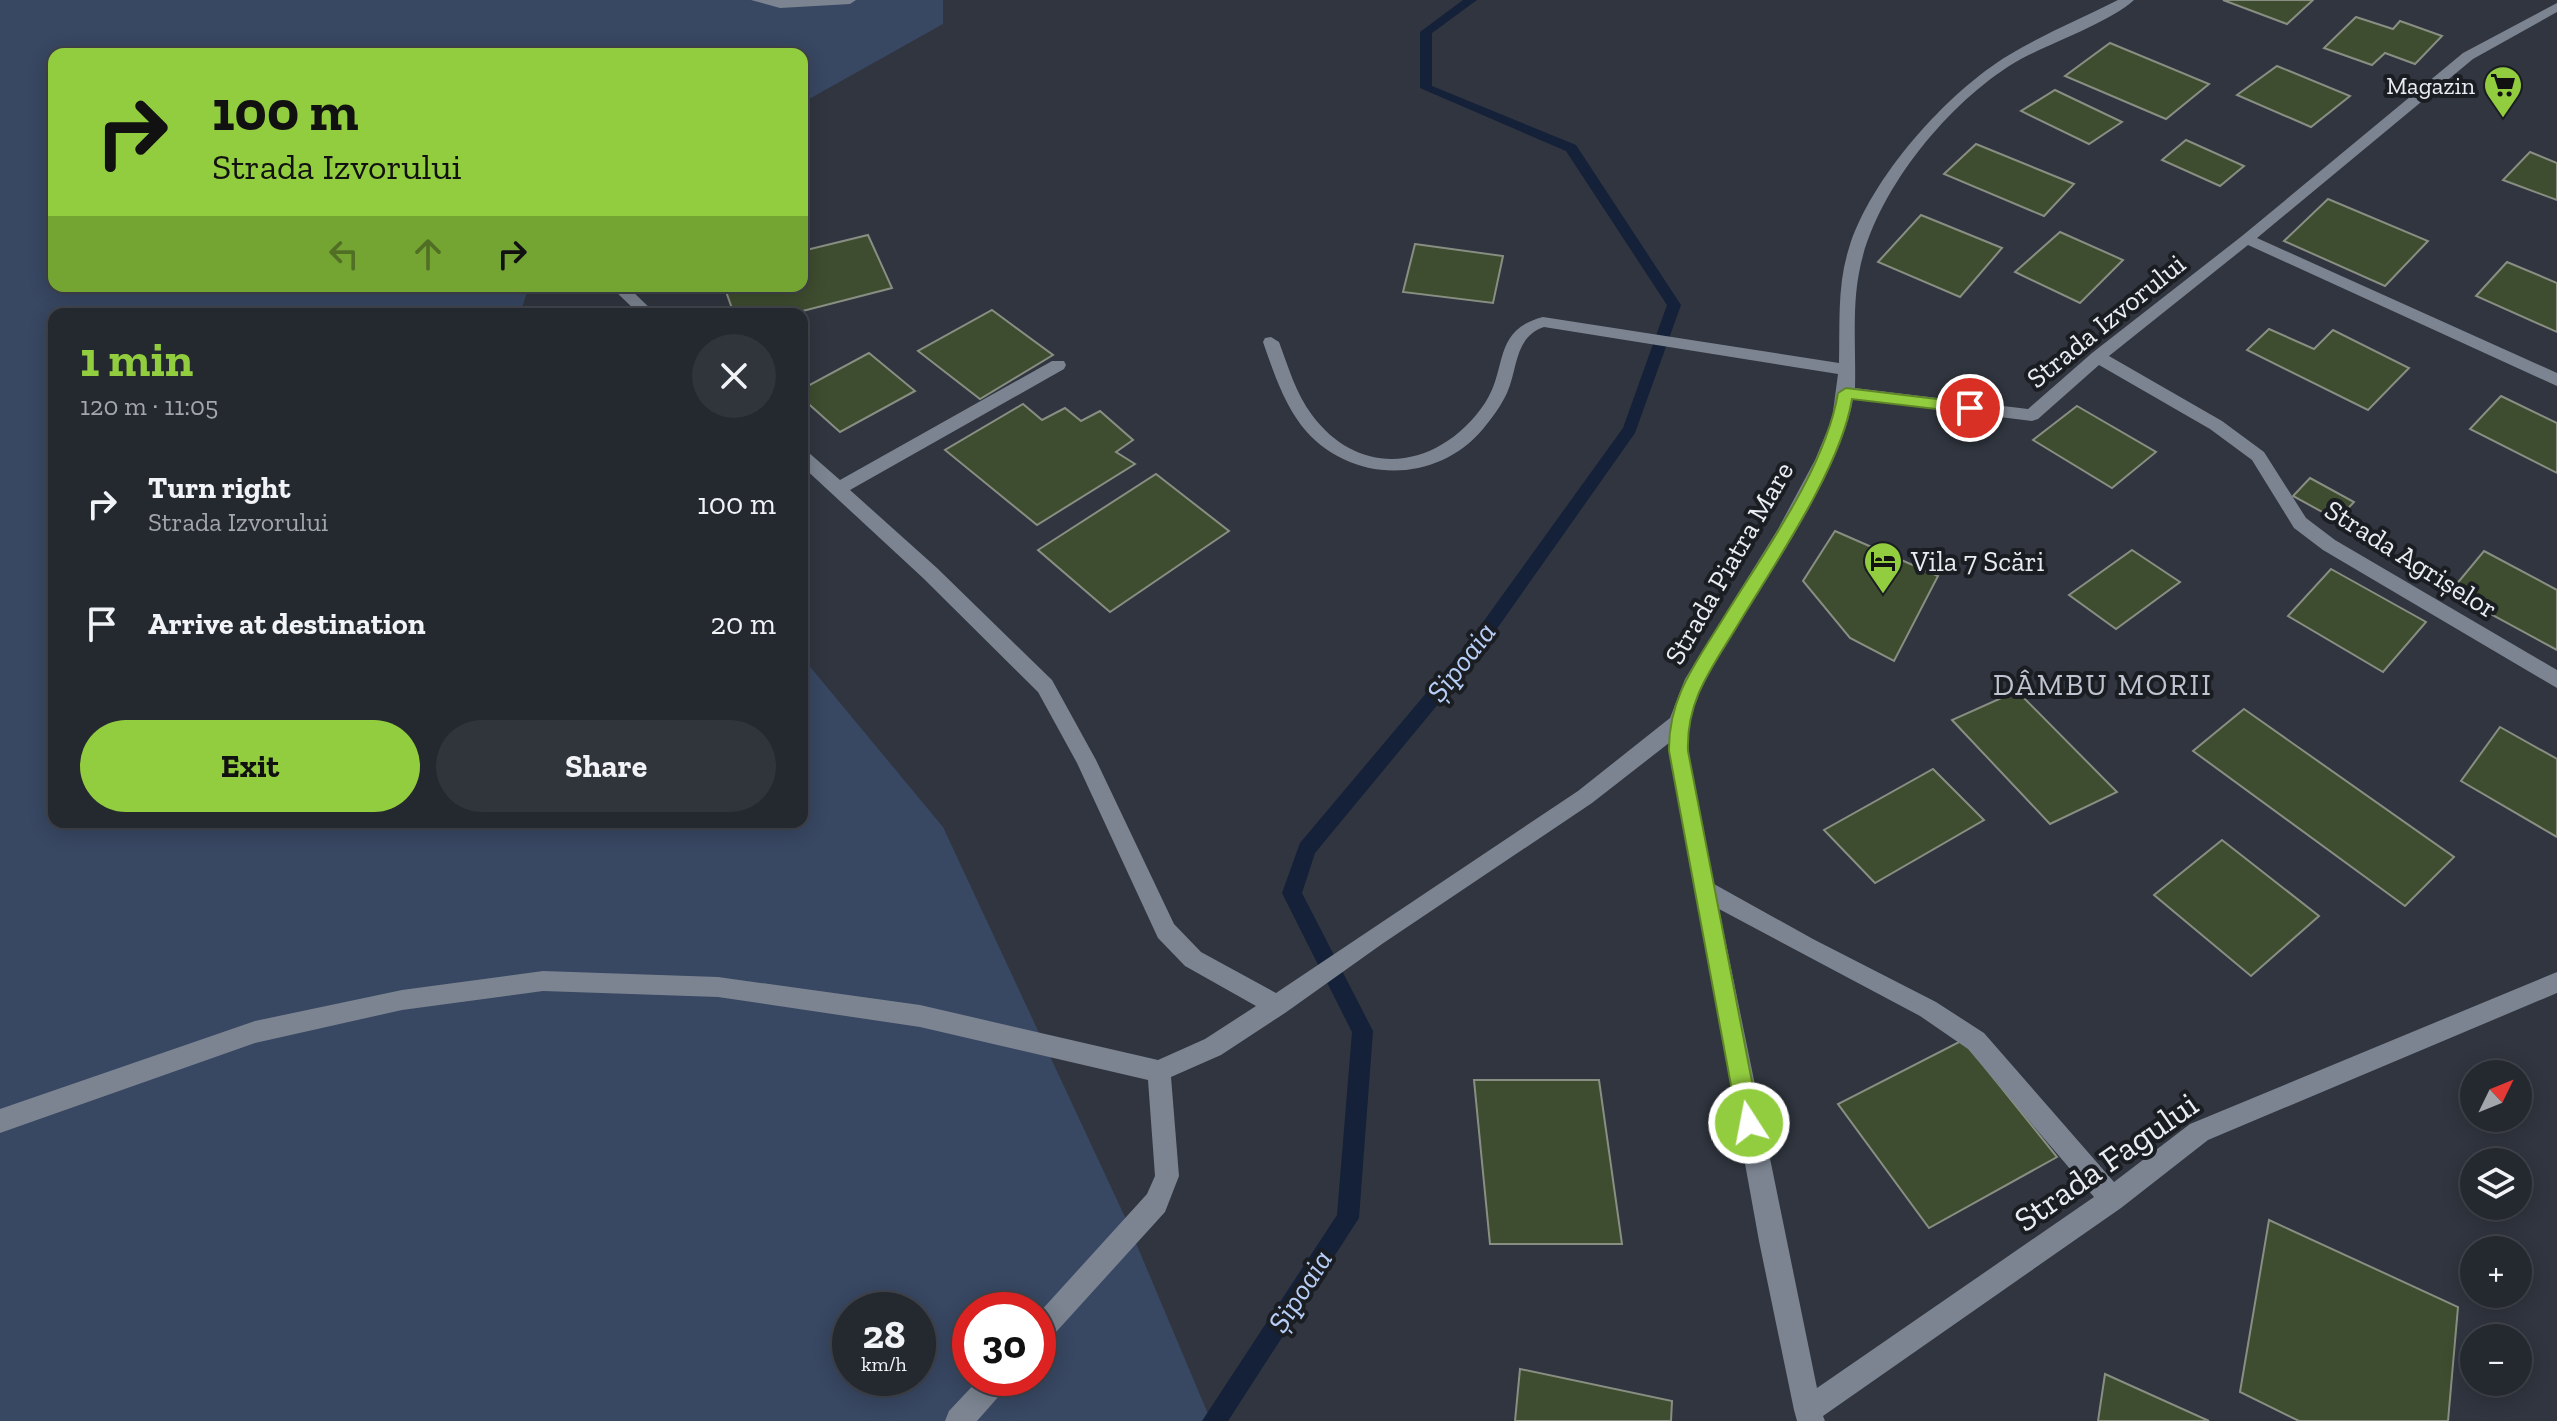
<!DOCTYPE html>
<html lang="en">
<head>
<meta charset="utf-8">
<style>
  :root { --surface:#24282f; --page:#30343b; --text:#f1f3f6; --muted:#a3a6aa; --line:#41444b; --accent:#92cd3f }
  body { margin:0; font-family:"Zilla Slab",serif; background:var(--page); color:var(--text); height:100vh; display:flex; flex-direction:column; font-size:30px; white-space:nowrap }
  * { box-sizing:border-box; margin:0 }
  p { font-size:26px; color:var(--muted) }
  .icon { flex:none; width:44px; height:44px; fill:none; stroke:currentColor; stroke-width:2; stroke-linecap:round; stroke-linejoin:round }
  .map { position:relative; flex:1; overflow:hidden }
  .sheet { position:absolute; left:48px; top:308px; width:760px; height:520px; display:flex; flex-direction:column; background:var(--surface); border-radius:16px; box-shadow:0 4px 20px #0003,0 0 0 2px var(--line) }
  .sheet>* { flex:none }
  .guide { position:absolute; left:48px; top:48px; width:760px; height:244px; border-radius:16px; box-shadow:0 4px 20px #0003,0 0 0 2px var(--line); background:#92cd3f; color:#111; overflow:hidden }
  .needle { width:52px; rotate:47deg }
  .controls { position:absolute; left:2460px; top:1060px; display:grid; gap:16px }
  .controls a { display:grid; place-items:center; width:72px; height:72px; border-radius:50%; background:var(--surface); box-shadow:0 4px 20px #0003,0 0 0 2px var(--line); font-size:40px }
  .speed { position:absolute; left:832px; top:1292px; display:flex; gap:16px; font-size:40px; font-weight:700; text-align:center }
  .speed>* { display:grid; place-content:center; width:104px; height:104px; border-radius:50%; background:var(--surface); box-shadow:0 4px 20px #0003,0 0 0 2px var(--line); line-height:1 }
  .speed small { font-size:20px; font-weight:400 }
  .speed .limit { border:12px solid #d22; background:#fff; color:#111 }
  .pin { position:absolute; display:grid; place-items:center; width:68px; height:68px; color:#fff; margin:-34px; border:4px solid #fff; border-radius:50%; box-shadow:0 2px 8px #0007 }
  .me { position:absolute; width:88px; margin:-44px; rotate:349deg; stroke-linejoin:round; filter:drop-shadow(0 0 6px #0008) }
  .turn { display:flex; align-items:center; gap:28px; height:168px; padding:0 32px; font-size:36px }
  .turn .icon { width:104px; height:104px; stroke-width:2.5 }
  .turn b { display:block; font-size:56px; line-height:68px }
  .lanes { display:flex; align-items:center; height:76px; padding:0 32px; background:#0003; justify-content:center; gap:40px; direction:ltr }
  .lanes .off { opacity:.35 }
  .round { display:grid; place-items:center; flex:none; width:84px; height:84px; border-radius:42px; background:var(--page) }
  .overview { display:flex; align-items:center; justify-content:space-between; height:136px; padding:0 32px }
  h1 { font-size:48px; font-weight:700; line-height:60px; color:var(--accent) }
  .cta { display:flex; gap:16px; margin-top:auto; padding:16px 32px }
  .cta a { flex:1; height:92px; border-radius:48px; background:var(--accent); color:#111; font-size:32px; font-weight:700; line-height:92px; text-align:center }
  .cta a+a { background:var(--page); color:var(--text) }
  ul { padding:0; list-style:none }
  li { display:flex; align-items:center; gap:24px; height:120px; padding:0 32px }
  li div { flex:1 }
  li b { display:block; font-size:30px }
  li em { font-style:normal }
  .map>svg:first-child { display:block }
</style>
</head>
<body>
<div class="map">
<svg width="2557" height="1421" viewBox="0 0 2557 1421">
  <rect width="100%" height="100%" fill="#30353f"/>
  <path fill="#384762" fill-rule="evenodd" d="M 0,0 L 943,0 L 943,24 L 802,103 L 802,54 L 54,54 L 54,286 L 529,286 L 520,314 L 54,314 L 54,822 L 802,822 L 802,657 L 943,827 L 1125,1217 L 1211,1421 L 0,1421 ZM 850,1310 L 918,1310 L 918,1378 L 850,1378 ZM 970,1310 L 1038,1310 L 1038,1378 L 970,1378 Z"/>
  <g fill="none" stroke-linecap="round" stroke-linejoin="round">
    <path fill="#142139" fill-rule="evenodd" d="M 1463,0 L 1477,0 L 1432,33 L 1432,86 L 1576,145 L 1681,305 L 1635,433 L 1477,657 L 1315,853 L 1302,893 L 1373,1031 L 1359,1218 L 1228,1421 L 1202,1421 L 1337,1215 L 1352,1032 L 1282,893 L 1300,843 L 1465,647 L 1623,428 L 1667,305 L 1566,151 L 1420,88 L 1420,32 Z"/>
  </g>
  <g fill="#3e4c2f" stroke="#898e83" stroke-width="2">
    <path d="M 2223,0 L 2313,0 L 2287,24 Z"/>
    <path d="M 2356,17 L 2393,29 L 2400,21 L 2442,36 L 2415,64 L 2385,53 L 2372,65 L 2324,48 Z"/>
    <path d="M 2110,43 L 2209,84 L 2166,119 L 2065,76 Z"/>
    <path d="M 2277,66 L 2350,96 L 2311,127 L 2237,95 Z"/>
    <path d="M 2055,90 L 2122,122 L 2089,144 L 2021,111 Z"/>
    <path d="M 2186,140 L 2244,166 L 2220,186 L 2162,160 Z"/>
    <path d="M 1976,144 L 2074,184 L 2044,216 L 1944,174 Z"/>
    <path d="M 2530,152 L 2557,163 L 2557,200 L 2503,180 Z"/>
    <path d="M 2328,199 L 2428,241 L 2385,286 L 2284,241 Z"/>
    <path d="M 1921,215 L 2002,248 L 1960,297 L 1878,262 Z"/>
    <path d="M 2060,232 L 2123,260 L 2080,303 L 2015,272 Z"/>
    <path d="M 868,235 L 892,288 L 791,314 L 734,314 L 724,286 L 802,286 L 802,251 Z"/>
    <path d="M 1415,244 L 1503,256 L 1493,303 L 1403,292 Z"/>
    <path d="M 2507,262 L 2557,283 L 2557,332 L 2476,296 Z"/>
    <path d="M 992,310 L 1053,355 L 980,399 L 918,351 Z"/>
    <path d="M 2269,329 L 2314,349 L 2333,330 L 2409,368 L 2368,410 L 2247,350 Z"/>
    <path d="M 869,353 L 915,391 L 840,432 L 802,398 L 802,389 Z"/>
    <path d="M 2501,396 L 2557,423 L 2557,473 L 2470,429 Z"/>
    <path d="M 1023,404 L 1042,420 L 1065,408 L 1081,421 L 1100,411 L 1133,440 L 1116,452 L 1135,464 L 1037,525 L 945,450 Z"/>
    <path d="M 2077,406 L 2156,452 L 2112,488 L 2033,440 Z"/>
    <path d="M 1156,474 L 1229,531 L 1110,612 L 1038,550 Z"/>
    <path d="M 2310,478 L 2354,502 L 2337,520 L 2293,496 Z"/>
    <path d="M 1835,531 L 1938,576 L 1894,661 L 1850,638 L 1803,581 Z"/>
    <path d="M 2132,550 L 2180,582 L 2116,629 L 2069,595 Z"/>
    <path d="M 2484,551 L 2557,590 L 2557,650 L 2450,592 Z"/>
    <path d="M 2331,569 L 2426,622 L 2383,672 L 2288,616 Z"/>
    <path d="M 2017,691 L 2117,792 L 2050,824 L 1952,720 Z"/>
    <path d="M 2244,709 L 2454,857 L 2405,906 L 2193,751 Z"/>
    <path d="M 2500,727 L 2557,759 L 2557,837 L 2461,781 Z"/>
    <path d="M 1933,769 L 1984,820 L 1875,883 L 1824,830 Z"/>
    <path d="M 2222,840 L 2319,916 L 2251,976 L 2154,895 Z"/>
    <path d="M 1963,1040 L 2057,1157 L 1929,1228 L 1838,1104 Z"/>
    <path d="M 1474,1080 L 1599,1080 L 1622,1244 L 1490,1244 Z"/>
    <path d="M 2269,1220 L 2458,1307 L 2448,1421 L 2299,1421 L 2240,1392 Z"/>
    <path d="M 1520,1369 L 1672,1401 L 1671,1421 L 1515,1421 Z"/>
    <path d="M 2105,1374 L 2209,1421 L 2098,1421 Z"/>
  </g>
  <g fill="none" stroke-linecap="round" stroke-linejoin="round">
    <g fill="#7c8491" fill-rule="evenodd">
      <path d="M 751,0 L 856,0 L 850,4 L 780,8 Z"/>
      <path d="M 2118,0 L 2134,0 C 2112,21 2051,43 2021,59 C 1951,98 1873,193 1859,273 C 1852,309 1856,351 1855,388 L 2028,409 L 2092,353 L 2242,236 L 2463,53 L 2557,3 L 2557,12 L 2473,59 L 2257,238 L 2557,373 L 2557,386 L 2248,245 L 2109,356 L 2222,421 L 2264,452 L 2306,518 L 2335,540 L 2557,670 L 2557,688 L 2323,550 L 2294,528 L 2252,460 L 2210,429 L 2099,365 L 2038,419 L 2032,421 L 1853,399 C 1839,474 1770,572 1730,638 C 1715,664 1690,696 1688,726 C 1686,772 1705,837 1714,884 L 1813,939 L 1936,1002 L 1984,1033 L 2114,1182 L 2190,1124 L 2557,972 L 2557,993 L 2208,1140 L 2121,1208 L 1823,1416 L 1825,1421 L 1797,1421 L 1794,1410 L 1759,1241 L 1669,743 L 1592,803 L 1382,944 L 1285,1013 L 1221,1055 L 1171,1077 L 1179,1176 L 1165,1212 L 1047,1342 L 1038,1346 L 1038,1314 L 1147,1194 L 1155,1176 L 1148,1080 L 920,1027 L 718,997 L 543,991 L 402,1010 L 255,1043 L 0,1133 L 0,1109 L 255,1021 L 402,990 L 543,971 L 718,977 L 920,1005 L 1158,1060 L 1205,1039 L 1256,1006 L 1185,966 L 1158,938 L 1077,763 L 1038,692 L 923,578 L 802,466 L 802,450 L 808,452 L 840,480 L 1052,361 L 1064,361 L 1066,365 L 1064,369 L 850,490 L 937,568 L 1052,680 L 1096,760 L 1174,924 L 1201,952 L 1276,993 L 1578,791 L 1670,718 L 1685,679 L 1778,529 L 1815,460 L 1832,419 L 1838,374 L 1544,327 C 1514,337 1518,369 1507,393 C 1501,406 1492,418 1483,429 C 1435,486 1347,484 1301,425 C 1283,401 1273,371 1263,342 L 1265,338 L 1271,337 L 1279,342 C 1288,366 1296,394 1312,415 C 1362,482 1441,468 1485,403 C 1508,368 1492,330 1543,317 L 1839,363 C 1840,325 1837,285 1849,248 C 1870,179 1947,92 2009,55 C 2044,34 2082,18 2118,0 ZM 1719,909 L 1920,1016 L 1968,1049 L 2094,1197 L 1817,1388 Z"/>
      <path d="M 610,286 L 627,286 L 656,314 L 639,314 Z"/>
      <path d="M 980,1378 L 1011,1378 L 1007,1387 L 977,1421 L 945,1421 L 949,1411 Z"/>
    </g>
  </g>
  <path fill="#92cd3f" stroke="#5f8529" stroke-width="2" d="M 1846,388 L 1970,403 L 1978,408 L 1970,413 L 1852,399 C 1841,468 1773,566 1736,628 C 1711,669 1686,701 1688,751 L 1760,1123 L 1757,1131 L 1749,1134 L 1742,1131 L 1738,1123 L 1669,751 C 1668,699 1695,664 1721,622 C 1762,555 1825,470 1838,393 Z"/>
  <defs>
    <symbol id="supermarket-pin" viewBox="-11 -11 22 30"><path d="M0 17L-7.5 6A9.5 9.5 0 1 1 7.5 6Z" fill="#92cd3f" stroke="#1a1d21"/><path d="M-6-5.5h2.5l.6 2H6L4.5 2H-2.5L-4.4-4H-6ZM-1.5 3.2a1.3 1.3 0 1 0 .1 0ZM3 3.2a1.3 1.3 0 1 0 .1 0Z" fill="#111"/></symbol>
    <symbol id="hotel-pin" viewBox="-11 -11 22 30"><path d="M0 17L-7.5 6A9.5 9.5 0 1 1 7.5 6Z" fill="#92cd3f" stroke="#1a1d21"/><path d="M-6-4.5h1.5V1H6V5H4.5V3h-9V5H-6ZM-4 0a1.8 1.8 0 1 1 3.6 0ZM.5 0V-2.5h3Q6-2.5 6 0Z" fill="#111"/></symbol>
  </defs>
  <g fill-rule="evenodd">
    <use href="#supermarket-pin" x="2481" y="63" width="44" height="60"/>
    <use href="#hotel-pin" x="1861" y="539" width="44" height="60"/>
  </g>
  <g text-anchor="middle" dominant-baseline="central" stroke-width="8" stroke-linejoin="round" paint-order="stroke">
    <g font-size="24" fill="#eaedf3" stroke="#1a1d21" text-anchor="end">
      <text x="2475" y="85">Magazin</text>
    </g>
    <g font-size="28" fill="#eaedf3" stroke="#1a1d21">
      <text transform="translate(2106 321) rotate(-39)">Strada Izvorului</text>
      <text transform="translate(2411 559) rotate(32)">Strada Agrișelor</text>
      <text transform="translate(1729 563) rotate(-60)">Strada Piatra Mare</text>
    </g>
    <g font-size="28" fill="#eaedf3" stroke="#1a1d21" text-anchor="start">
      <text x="1911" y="561">Vila 7 Scări</text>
    </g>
    <g font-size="30" font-style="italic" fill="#b7cef8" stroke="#1a1d21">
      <text transform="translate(1461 662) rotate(-52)">Șipoaia</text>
      <text transform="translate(1300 1291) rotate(-57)">Șipoaia</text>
    </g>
    <g font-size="30" letter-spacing="2" fill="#bec4d0" stroke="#1a1d21">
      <text x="2103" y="685">DÂMBU MORII</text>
    </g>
    <g font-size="34" fill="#eaedf3" stroke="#1a1d21">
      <text transform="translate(2106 1162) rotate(-35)">Strada Fagului</text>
    </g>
  </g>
</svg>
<div class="controls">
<a><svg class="needle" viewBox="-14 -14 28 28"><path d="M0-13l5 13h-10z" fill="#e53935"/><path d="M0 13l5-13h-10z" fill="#a3a6aa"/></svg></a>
<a><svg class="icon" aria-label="layers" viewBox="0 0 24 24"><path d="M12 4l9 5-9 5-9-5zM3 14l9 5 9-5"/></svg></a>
<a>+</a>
<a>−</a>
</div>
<div class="speed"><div>28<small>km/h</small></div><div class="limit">30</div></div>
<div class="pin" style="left:1970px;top:408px;background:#d93025"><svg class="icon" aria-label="arrive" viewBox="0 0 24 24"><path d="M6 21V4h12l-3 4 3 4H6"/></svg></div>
<svg class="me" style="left:1749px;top:1123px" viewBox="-20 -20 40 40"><circle r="17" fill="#92cd3f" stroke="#fff" stroke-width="3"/><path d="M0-11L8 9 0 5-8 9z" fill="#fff"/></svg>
<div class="guide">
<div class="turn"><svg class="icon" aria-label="right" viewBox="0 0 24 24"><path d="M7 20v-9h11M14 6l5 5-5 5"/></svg><div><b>100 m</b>Strada Izvorului</div></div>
<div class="lanes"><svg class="icon off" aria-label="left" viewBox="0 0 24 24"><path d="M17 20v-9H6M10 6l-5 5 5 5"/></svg><svg class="icon off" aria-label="ahead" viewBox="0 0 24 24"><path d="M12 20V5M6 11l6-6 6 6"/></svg><svg class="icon" aria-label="right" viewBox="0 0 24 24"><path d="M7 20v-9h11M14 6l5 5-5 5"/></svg></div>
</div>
<section class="sheet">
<div class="overview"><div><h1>1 min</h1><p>120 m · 11:05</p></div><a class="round"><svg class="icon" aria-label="close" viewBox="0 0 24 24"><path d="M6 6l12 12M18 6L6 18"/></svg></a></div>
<ul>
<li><svg class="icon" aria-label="right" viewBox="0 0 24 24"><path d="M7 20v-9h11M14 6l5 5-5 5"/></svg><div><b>Turn right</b><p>Strada Izvorului</p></div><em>100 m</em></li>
<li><svg class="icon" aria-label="arrive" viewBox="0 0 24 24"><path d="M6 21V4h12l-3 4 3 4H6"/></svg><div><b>Arrive at destination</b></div><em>20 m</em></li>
</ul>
<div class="cta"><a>Exit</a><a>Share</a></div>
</section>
</div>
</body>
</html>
